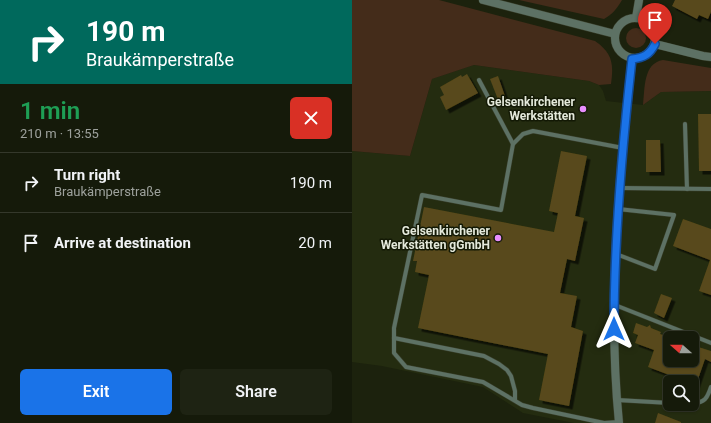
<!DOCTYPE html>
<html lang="en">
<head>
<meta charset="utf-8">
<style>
  :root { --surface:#151a0a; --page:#1e2313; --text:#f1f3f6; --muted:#9da19c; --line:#34382b; --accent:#1a73e8 }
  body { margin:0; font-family:Roboto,sans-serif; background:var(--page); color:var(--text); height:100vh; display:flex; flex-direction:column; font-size:15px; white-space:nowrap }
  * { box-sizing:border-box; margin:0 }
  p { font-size:13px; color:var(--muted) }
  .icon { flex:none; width:22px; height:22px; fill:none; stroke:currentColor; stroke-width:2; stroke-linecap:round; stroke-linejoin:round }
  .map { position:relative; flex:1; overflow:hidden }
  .drawer { display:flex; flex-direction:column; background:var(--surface); width:352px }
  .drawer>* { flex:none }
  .guide { background:#00695c; color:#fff; overflow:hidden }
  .needle { width:26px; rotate:291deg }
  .fabs { position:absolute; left:311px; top:331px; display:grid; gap:8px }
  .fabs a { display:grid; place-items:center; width:36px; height:36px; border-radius:6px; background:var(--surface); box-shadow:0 1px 3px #0004,0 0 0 1px var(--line); font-size:20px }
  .pin { position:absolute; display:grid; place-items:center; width:34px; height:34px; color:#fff; margin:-41px -17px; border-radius:50% 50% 50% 0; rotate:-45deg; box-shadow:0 0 4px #0007 }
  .pin .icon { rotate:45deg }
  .me { position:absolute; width:44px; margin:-22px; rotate:0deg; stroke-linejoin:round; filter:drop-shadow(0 0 3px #0008) }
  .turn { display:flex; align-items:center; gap:14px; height:84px; padding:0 20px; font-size:18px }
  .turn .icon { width:52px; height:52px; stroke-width:2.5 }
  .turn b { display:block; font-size:28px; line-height:34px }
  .round { display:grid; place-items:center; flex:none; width:42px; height:42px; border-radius:6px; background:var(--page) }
  .headline { display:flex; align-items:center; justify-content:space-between; height:68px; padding:0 20px }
  h1 { font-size:24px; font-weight:600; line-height:30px; color:#1e9e55 }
  .cta { display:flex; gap:8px; margin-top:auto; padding:8px 20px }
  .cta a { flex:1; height:46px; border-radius:6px; background:var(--accent); color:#fff; font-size:16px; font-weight:600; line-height:46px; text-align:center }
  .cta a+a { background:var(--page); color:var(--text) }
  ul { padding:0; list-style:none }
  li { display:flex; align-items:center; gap:12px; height:60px; padding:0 20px; border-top:1px solid var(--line) }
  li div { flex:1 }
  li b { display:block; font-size:15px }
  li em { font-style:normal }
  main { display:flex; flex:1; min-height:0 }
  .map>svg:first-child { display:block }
</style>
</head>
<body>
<main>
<section class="drawer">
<div class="guide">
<div class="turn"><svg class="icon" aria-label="right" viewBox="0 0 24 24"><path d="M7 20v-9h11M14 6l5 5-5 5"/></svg><div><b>190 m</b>Braukämperstraße</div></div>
</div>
<div class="headline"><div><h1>1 min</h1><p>210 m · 13:55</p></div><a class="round" style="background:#d93025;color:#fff"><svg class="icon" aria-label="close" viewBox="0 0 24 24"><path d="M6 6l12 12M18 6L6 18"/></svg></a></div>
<ul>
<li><svg class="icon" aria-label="right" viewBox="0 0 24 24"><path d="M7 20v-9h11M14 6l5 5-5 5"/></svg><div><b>Turn right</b><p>Braukämperstraße</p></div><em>190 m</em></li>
<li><svg class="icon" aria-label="arrive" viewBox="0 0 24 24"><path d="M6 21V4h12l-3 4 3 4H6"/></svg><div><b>Arrive at destination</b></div><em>20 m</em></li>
</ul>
<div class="cta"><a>Exit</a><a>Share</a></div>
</section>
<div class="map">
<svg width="359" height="423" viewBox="0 0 359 423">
  <defs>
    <filter id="shadow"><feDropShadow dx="3.5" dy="3.5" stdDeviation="0" flood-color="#0009"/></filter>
  </defs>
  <rect width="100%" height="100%" fill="#1c220d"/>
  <path fill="#242c10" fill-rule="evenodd" d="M 122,65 L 237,81 L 247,85 L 251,91 L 254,101 L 291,105 L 309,92 L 359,91 L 359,423 L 222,423 L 171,413 L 131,387 L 30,366 L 0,362 L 0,151 L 58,156 L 80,79 ZM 318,338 L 340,338 L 340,360 L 318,360 ZM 318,382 L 340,382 L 340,404 L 318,404 Z"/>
  <g fill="#442c1a">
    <path d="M 0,0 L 87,0 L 243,41 C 260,53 262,63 259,84 L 247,85 L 237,81 L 122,65 L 80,79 L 58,156 L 0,151 Z"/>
    <path d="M 167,0 L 270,0 C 265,8 261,14 252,19 Z"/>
    <circle cx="284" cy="38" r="10"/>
    <path d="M 311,60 L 359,68 L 359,91 L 309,92 L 291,105 C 293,89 291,63 311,60 Z"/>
  </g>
  <g fill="#58491a" filter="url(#shadow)">
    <path d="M 323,0 L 359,0 L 359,12 L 356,19 L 347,15 L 345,19 L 320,6 Z"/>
    <path d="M 115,74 L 126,93 L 94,110 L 88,97 L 92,95 L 88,87 L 109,75 L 110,77 Z"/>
    <path d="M 146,76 L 154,99 L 147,102 L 138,79 Z"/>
    <path d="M 346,114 L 359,114 L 359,171 L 347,171 Z"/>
    <path d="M 294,140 L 308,140 L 309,172 L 294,172 Z"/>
    <path d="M 209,151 L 235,156 L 223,216 L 232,218 L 223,261 L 215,259 L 208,293 L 225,296 L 219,327 L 231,331 L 217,406 L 187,400 L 196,354 L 66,328 L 77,275 L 63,272 L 65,261 L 61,261 L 72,207 L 202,232 L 206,213 L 197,211 Z"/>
    <path d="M 331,219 L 359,229 L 359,295 L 347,291 L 358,260 L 321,246 Z"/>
    <path d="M 309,294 L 320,298 L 312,318 L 302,313 Z"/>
    <path d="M 284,323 L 295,327 L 298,325 L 299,328 L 309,332 L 308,334 L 318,337 L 318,360 L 340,360 L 340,345 L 359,351 L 359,362 L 353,359 L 344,385 L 340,383 L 340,382 L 336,382 L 296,367 L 302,350 L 283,343 L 286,335 L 281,333 Z"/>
    <path d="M 306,413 L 329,422 L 329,423 L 303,423 Z"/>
  </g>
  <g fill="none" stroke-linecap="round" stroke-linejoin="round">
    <defs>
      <g id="service">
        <path d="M 127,80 L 161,144"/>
        <path d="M 333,124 L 335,189"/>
        <path d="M 268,188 L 359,189"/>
        <path d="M 264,254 L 303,269 L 322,215 L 266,209"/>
        <path d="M 263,305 L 359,343"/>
        <path d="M 42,338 L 132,356 L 147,364 L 155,370 L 159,376 L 163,391 L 163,400"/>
        <path d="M 265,400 L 318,403"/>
        <path d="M 340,404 C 353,402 355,399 359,387"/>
        <path d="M 267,422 L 252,423 L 181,408 L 170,405 L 131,382 L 54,367 L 42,353 L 42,328 L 70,195 L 149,210 L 161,144 L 171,134 L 181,131 L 271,148"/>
      </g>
      <g id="tertiary">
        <path d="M 131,0 L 263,34"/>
        <circle cx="283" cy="38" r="20"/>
        <path d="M 284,18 L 287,0"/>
        <path d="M 303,44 L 351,56 L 359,57"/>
        <path d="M 267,423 C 255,302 267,179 280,59"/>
      </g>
    </defs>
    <use href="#service" stroke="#383e2a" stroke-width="5"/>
    <use href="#tertiary" stroke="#383e2a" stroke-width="9"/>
    <use href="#service" stroke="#5d7164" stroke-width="4"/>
    <use href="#tertiary" stroke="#5d7164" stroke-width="8"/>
  </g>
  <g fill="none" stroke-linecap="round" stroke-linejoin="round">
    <defs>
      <path id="route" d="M 262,329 C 262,239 270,148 280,59 C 292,58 298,54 303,44"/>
    </defs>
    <use href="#route" stroke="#114b97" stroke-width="10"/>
    <use href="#route" stroke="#1a73e8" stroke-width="7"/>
  </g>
  <g fill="#e98efe" stroke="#131905" stroke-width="1.5">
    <circle cx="231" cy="109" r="4"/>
    <circle cx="146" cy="238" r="4"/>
  </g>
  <g text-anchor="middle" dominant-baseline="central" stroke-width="3" stroke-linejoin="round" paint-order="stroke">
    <g font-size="12" font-weight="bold" fill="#e4e9db" stroke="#131905" text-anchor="end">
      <text x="223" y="102">Gelsenkirchener<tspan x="223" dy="14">Werkstätten</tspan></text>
      <text x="138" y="231">Gelsenkirchener<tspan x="138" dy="14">Werkstätten gGmbH</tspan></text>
    </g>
  </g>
</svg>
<div class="fabs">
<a><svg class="needle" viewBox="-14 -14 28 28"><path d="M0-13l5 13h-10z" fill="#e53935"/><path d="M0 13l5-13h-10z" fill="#9da19c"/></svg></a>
<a><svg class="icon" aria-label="search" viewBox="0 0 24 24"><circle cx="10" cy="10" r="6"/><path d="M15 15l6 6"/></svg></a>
</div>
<div class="pin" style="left:303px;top:44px;background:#d93025"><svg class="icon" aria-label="arrive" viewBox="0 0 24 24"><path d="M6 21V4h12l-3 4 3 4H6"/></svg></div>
<svg class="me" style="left:262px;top:329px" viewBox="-20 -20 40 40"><path d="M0-17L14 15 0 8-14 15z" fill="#1a73e8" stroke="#fff" stroke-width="4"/></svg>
</div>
</main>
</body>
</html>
